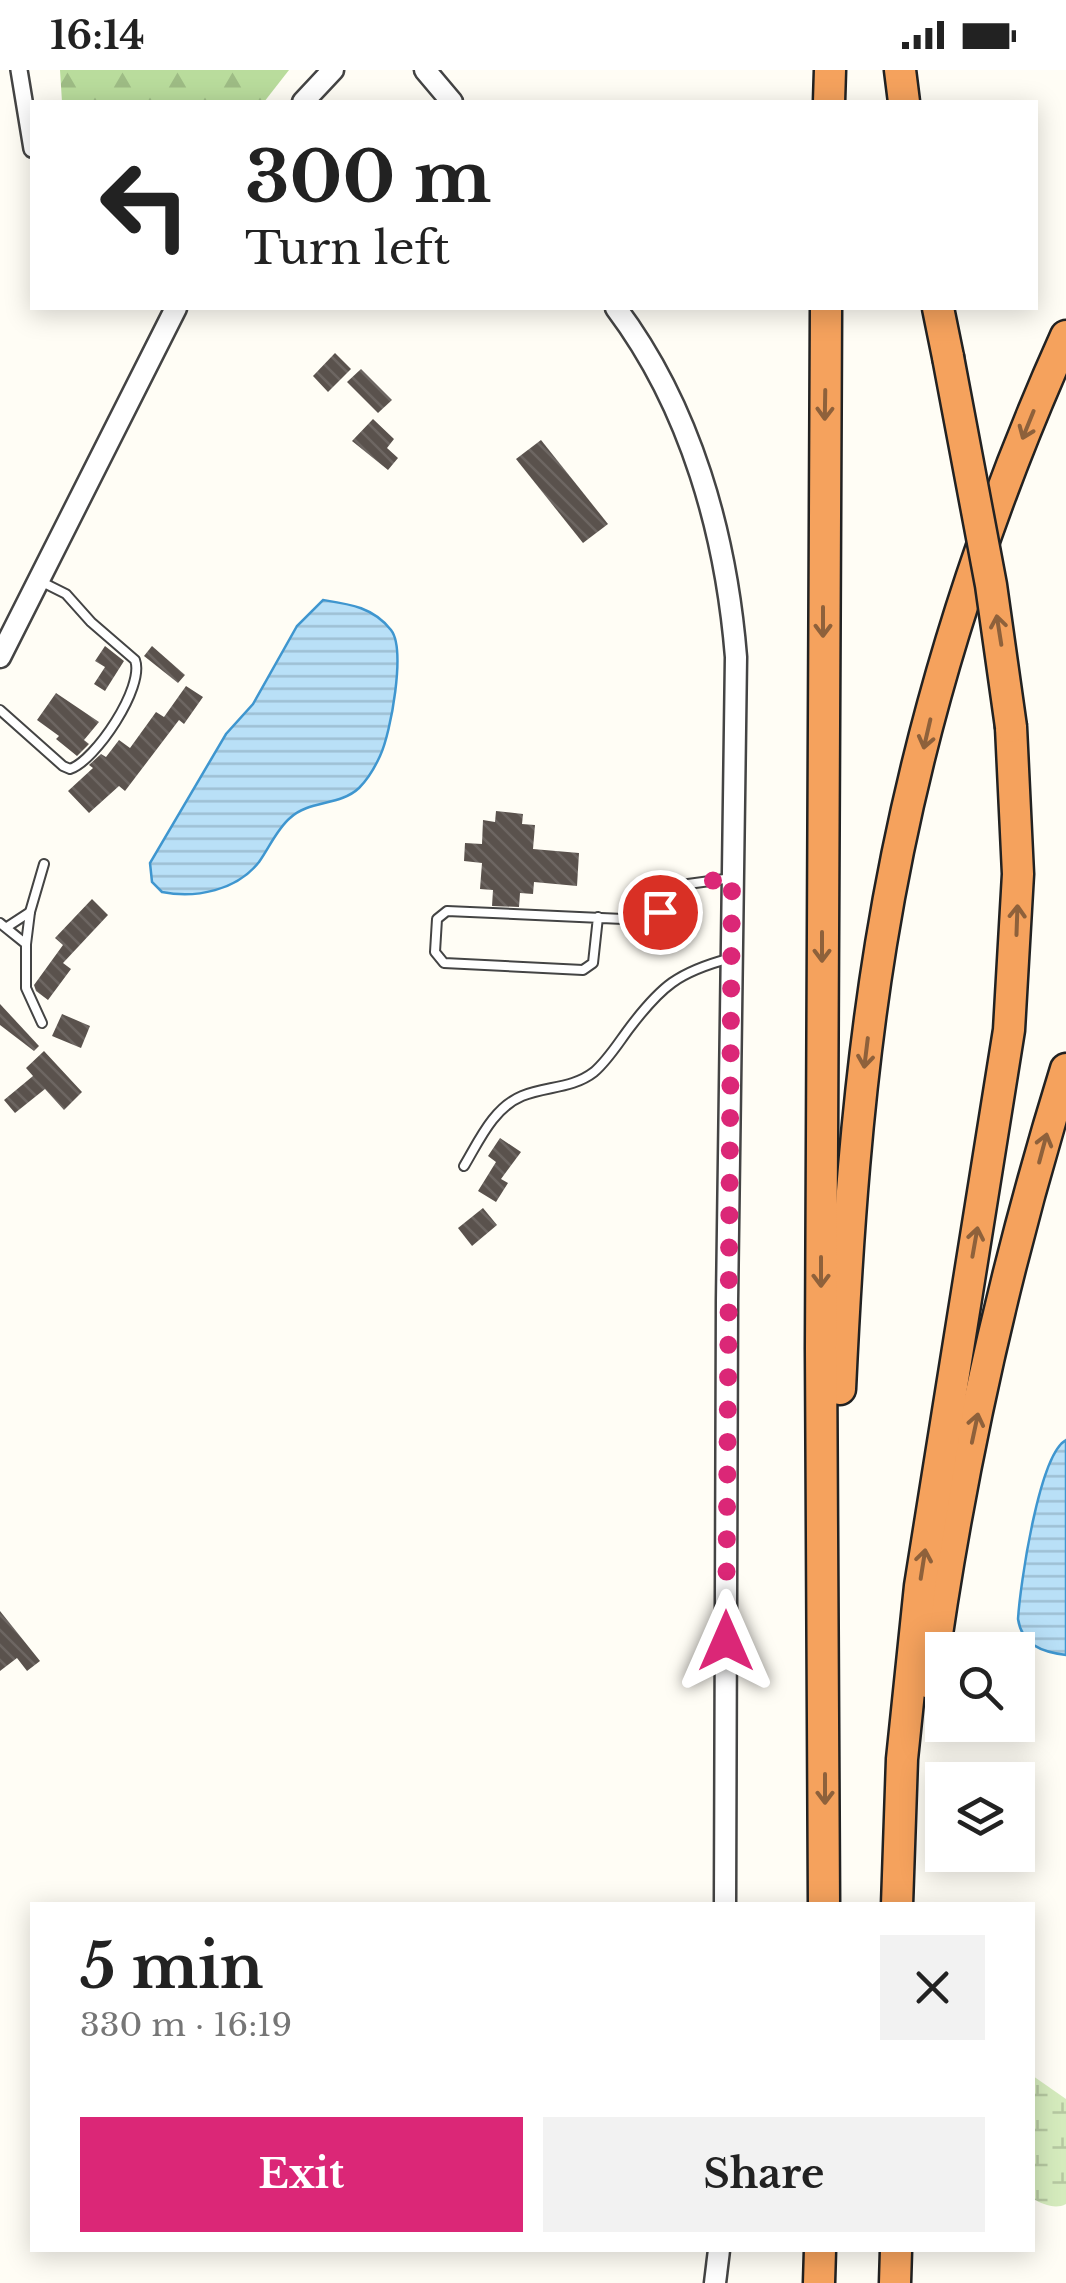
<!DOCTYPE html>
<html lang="en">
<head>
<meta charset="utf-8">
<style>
  :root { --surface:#fff; --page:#f2f2f2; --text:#222; --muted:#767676; --accent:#db2777 }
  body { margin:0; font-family:"Libre Baskerville",serif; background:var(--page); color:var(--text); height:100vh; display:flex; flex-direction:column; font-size:38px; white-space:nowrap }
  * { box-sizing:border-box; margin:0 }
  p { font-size:32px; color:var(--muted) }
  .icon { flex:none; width:55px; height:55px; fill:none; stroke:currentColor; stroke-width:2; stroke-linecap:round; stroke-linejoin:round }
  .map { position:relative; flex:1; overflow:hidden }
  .side { position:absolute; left:30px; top:1832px; width:1005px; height:350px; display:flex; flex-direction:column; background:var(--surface); border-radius:0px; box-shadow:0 5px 25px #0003 }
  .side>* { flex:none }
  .banner { position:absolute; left:30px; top:30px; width:1008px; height:210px; border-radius:0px; box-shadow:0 5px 25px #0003; background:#fff; color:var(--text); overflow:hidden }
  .buttons { position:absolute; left:925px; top:1562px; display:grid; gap:20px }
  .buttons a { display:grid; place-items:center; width:110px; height:110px; border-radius:0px; background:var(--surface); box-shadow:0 5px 25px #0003; font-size:50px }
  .pin { position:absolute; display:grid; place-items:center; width:85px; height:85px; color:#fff; margin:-42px; border:5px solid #fff; border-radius:50%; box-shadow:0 2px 10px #0007 }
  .me { position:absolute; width:110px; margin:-55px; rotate:0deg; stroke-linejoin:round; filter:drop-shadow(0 0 8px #0008) }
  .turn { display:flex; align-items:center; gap:35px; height:210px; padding:0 50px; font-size:45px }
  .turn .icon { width:130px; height:130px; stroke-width:2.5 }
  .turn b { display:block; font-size:70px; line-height:85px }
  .round { display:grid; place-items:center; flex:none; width:105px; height:105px; border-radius:0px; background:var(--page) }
  .headline { display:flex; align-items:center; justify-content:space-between; height:170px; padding:0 50px }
  h1 { font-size:60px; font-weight:800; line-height:75px }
  .action { display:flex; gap:20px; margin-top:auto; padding:20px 50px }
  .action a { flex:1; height:115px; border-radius:0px; background:var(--accent); color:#fff; font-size:40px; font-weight:800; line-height:115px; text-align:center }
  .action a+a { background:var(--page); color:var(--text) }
  .status { display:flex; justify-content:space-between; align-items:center; height:70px; padding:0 50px; background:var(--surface); direction:ltr }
  .status svg { height:28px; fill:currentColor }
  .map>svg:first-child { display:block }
</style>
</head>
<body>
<div class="status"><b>16:14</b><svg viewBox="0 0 49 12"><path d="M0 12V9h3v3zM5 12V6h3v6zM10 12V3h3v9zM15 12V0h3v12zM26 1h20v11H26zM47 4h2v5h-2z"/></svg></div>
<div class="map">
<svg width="1066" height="2213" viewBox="0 0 1066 2213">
  <defs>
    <pattern id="forest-firs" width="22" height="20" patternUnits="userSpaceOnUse" patternTransform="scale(2.5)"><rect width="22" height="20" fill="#b9dc9c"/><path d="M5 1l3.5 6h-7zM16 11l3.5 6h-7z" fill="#9ebc85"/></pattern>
    <pattern id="wetland-marsh" width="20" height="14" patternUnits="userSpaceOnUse" patternTransform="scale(2.5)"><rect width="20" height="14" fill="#d5ebbd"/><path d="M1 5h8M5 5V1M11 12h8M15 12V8" fill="none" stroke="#b6c8a1"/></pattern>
    <pattern id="water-rules" width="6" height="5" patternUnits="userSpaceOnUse" patternTransform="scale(2.5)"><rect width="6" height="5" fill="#b9e0f7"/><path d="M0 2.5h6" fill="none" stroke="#9ebfd3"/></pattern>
    <pattern id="building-back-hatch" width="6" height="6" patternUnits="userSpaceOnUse" patternTransform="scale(2.5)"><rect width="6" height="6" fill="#5a524d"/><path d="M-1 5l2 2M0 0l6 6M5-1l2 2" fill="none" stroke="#6d6662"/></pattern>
  </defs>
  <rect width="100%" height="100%" fill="#fffdf5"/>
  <path fill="url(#forest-firs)" d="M 60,0 L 289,0 L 264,32 L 62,32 Z"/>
  <path fill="url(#wetland-marsh)" d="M 1033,2006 L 1066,2029 L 1066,2134 C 1055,2140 1043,2134 1033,2129 Z"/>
  <g fill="url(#water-rules)" stroke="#3f96cf" stroke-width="2.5">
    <path d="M 323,530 C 349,534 373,537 391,560 C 406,579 391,663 380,686 C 375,697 368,709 359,718 C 340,736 309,730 290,748 C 277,759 269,778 259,792 C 237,820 196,829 162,822 L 152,812 L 150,793 L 226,664 L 253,634 L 297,556 Z"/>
    <path d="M 1066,1370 L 1066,1585 C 1042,1582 1022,1575 1018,1549 C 1020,1516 1039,1384 1066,1370 Z"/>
  </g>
  <g fill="url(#building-back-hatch)">
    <path d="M 335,283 L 351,299 L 328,322 L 313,306 Z"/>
    <path d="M 361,299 L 392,330 L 378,343 L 347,312 Z"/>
    <path d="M 373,349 L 394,369 L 387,378 L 398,388 L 388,400 L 352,371 Z"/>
    <path d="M 541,370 L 608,454 L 583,473 L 516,389 Z"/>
    <path d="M 105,576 L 124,591 L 105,621 L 94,614 L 105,597 L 95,591 Z"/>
    <path d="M 152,576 L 185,605 L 178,613 L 144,586 Z"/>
    <path d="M 186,616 L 203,627 L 184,654 L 179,650 L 125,721 L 119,716 L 89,743 L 68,721 L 93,698 L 89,695 L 101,684 L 106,687 L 119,670 L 130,678 L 156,642 L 164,647 Z"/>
    <path d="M 56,623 L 99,652 L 84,670 L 89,674 L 77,686 L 56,669 L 59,666 L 37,650 Z"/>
    <path d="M 496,741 L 523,744 L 522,754 L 535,755 L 533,779 L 579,783 L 577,816 L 534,812 L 533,824 L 520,823 L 519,837 L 492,836 L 493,820 L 480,819 L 482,793 L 464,791 L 465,773 L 482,774 L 483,750 L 495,752 Z"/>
    <path d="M 92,829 L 108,845 L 63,893 L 71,899 L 48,930 L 36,921 L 34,915 L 63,875 L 55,868 Z"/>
    <path d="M 0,934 L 39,976 L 34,981 L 0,955 Z"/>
    <path d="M 62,944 L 90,956 L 81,978 L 52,966 Z"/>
    <path d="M 44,981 L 82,1022 L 64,1040 L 45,1019 L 15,1043 L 4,1030 L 33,1006 L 26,998 Z"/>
    <path d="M 500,1068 L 521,1082 L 501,1109 L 508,1113 L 496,1132 L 478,1121 L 496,1092 L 488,1086 Z"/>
    <path d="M 483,1138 L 497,1155 L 472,1176 L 458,1158 Z"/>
    <path d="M 0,1541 L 40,1591 L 27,1601 L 17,1588 L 0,1601 Z"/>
  </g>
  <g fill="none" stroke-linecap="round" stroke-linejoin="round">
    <defs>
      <g id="service">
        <path d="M 0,640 L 63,696 L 70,699 C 95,691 145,617 135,590 L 91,552 L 66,524 L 42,512"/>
        <path d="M 598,847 L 593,893 L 583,900 L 444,893 L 435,882 L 437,849 L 447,841 L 645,850 L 660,842 L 688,814 L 732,808"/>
        <path d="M 0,853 L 26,874 L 26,918 L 42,953"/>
        <path d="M 7,857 L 30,842 L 44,794"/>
        <path d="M 26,874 L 30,842"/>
        <path d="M 464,1096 C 479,1071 493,1038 522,1026 C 546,1016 572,1019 594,1002 C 607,991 617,975 628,960 C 661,916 678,902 731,888"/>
      </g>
      <path id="minor" d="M 19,0 L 32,79"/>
      <g id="tertiary">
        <path d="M 425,0 L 452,32"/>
        <path d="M 303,32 L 333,0"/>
        <path d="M 616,238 C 691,338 726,464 736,587 L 727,1231 L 725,1835"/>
        <path d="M 0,587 L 176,238"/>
        <path d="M 715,2213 L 719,2180"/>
      </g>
      <g id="motorway">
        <path d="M 900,0 L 904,32"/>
        <path d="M 829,32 L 830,0"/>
        <path d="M 938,238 L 948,287"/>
        <path d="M 840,1319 C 847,1170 857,1021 881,874 C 915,664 979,459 1066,266"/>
        <path d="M 930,1613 C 958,1406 1004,1199 1066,999"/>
        <path d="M 824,1835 L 821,1279 L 826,238"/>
        <path d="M 897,1835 L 902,1689 L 920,1516 L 1009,960 L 1018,804 L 1011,657"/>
        <path d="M 819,2213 L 820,2180"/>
        <path d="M 895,2213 L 896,2180"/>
      </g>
    </defs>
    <use href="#service" stroke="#444" stroke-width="12"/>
    <use href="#minor" stroke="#444" stroke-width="20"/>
    <use href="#tertiary" stroke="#444" stroke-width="25"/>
    <use href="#motorway" stroke="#222" stroke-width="35"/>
    <use href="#service" stroke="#fff" stroke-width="8"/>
    <use href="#minor" stroke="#fff" stroke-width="15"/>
    <use href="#tertiary" stroke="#fff" stroke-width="20"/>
    <use href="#motorway" stroke="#f5a25d" stroke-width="30"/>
    <defs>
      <path id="motorway-bridge" d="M 948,287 L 991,515 L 1011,657"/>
    </defs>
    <use href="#motorway-bridge" stroke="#222" stroke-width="35" stroke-linecap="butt"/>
    <use href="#motorway-bridge" stroke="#f5a25d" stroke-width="30"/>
  </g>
  <defs><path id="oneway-shaft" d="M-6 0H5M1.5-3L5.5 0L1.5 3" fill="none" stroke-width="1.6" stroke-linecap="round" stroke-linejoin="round" transform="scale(2.5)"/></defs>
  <g stroke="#8e613b">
    <use href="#oneway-shaft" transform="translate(825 335) rotate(91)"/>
    <use href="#oneway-shaft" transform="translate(1028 355) rotate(112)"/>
    <use href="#oneway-shaft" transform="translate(823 552) rotate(90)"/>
    <use href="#oneway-shaft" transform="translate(999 560) rotate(-99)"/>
    <use href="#oneway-shaft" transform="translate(927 664) rotate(103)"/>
    <use href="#oneway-shaft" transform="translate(1017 850) rotate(-88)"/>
    <use href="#oneway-shaft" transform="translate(822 877) rotate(90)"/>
    <use href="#oneway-shaft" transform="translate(866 983) rotate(97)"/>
    <use href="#oneway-shaft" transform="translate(1043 1078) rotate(-75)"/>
    <use href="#oneway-shaft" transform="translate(975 1172) rotate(-80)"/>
    <use href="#oneway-shaft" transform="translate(821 1202) rotate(90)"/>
    <use href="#oneway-shaft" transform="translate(975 1358) rotate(-78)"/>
    <use href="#oneway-shaft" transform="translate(923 1494) rotate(-81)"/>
    <use href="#oneway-shaft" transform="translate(825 1719) rotate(90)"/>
  </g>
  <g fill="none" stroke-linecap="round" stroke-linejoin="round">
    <path stroke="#db2777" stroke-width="18" stroke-dasharray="0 32.4" d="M 660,842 L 688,814 L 732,808 L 726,1571"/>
  </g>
</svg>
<div class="buttons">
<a><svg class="icon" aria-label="search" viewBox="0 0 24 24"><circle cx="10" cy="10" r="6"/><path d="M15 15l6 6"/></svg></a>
<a><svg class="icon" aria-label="layers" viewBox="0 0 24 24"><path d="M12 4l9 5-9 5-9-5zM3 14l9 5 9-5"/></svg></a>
</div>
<div class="pin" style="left:660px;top:842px;background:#d93025"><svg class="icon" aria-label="arrive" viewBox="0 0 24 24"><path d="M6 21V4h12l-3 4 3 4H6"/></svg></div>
<svg class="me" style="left:726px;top:1571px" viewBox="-20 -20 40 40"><path d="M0-17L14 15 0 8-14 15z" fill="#db2777" stroke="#fff" stroke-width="4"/></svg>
<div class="banner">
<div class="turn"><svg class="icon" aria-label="left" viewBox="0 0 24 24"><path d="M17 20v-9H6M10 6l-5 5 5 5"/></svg><div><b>300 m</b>Turn left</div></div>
</div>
<section class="side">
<div class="headline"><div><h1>5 min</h1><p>330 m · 16:19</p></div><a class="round"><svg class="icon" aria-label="close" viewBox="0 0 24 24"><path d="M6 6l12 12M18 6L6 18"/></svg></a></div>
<div class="action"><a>Exit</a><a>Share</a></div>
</section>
</div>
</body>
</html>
